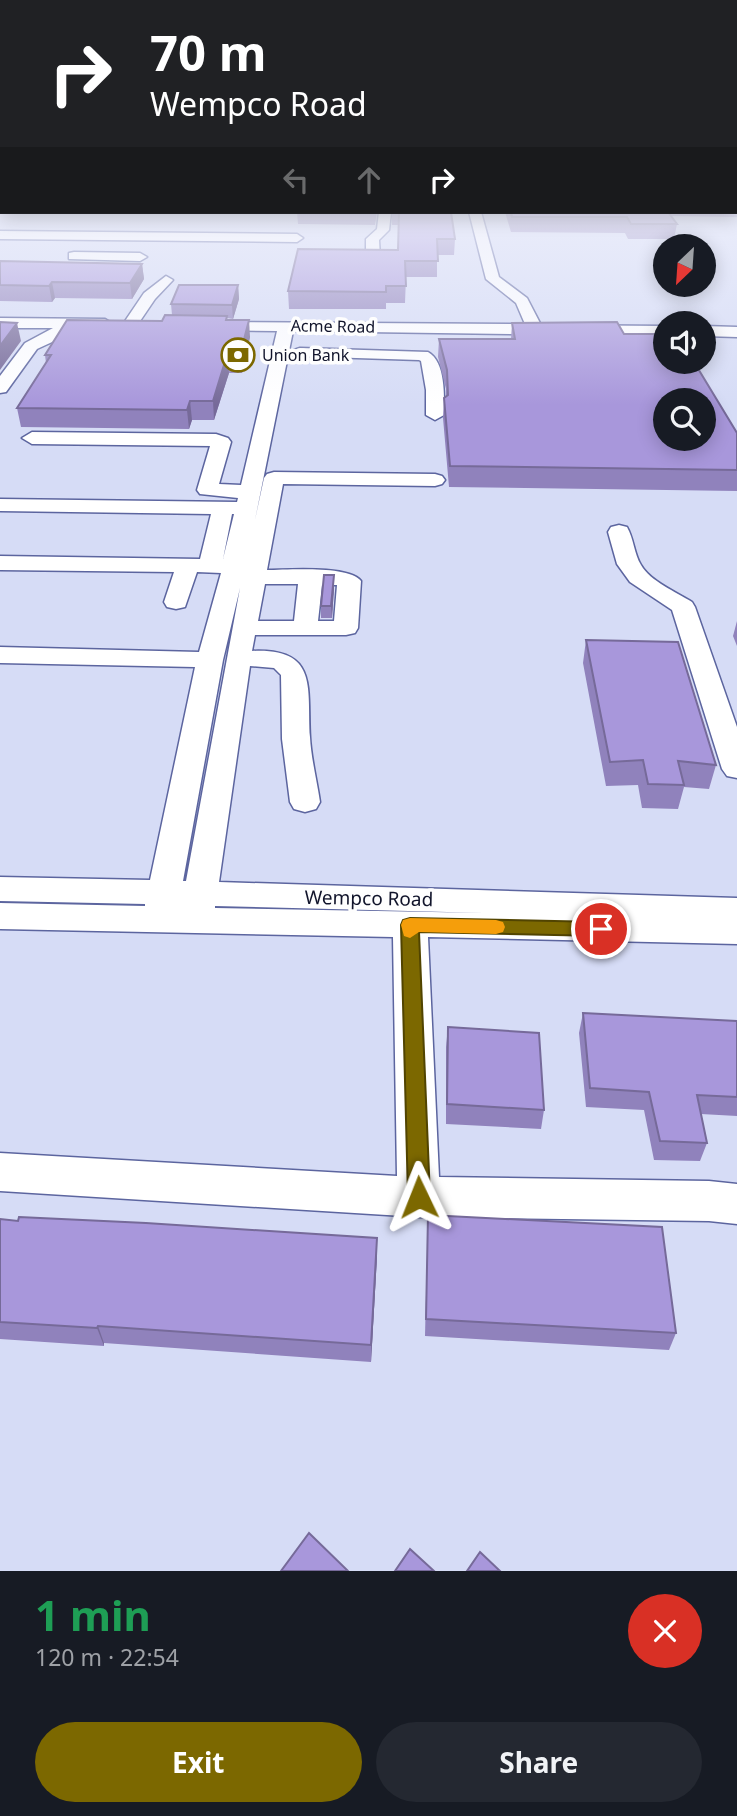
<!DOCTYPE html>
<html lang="en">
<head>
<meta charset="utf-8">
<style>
  :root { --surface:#171b24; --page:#242831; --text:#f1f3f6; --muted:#9ea1a6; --accent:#7c6800 }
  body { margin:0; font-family:"Noto Sans",sans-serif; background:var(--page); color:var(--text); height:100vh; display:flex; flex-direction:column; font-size:26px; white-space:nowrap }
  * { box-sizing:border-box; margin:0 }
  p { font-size:23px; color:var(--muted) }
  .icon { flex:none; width:38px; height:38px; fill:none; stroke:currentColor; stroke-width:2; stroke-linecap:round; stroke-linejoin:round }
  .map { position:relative; height:1571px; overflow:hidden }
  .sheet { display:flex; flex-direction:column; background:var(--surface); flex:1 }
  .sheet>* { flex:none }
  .hud { position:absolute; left:0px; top:0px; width:738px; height:214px; box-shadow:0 4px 18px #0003; background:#202124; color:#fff; overflow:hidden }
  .needle { width:46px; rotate:205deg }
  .controls { position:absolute; left:653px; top:234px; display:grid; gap:14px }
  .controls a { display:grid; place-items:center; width:63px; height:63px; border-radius:50%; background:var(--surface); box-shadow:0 4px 18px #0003; font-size:35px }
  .pin { position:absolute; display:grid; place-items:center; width:60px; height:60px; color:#fff; margin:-30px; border:4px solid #fff; border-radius:50%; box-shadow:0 2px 7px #0007 }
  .me { position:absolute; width:77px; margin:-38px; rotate:358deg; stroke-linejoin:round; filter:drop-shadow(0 0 5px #0008) }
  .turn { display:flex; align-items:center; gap:24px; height:147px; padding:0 35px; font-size:32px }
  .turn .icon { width:91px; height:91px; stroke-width:2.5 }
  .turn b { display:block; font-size:49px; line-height:60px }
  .lanes { display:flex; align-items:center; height:66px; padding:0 35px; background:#0003; justify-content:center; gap:35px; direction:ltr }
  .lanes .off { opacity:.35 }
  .round { display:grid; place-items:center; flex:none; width:74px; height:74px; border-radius:37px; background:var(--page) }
  .summary { display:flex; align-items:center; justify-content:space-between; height:119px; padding:0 35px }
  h1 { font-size:42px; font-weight:700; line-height:52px; color:#1e9e55 }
  .cta { display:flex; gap:14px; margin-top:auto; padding:14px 35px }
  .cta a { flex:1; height:80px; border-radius:42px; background:var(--accent); color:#fff; font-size:28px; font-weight:700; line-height:80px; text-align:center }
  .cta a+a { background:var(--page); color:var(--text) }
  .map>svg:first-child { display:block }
</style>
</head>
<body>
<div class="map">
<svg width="737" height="1571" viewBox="0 0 737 1571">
  <rect width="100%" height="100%" fill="#d6dcf6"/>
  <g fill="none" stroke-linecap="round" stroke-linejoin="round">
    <defs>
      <g id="minor">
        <rect x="0" y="203" width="2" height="8"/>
        <path d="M 379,212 L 391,212 L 389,230 L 379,240 L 380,258 L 373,262 L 366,258 L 366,239 L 377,229 Z"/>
        <path d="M 469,212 L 481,212 L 499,277 L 527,298 L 541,325 L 665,326 L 665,336 L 293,331 L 255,520 L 264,478 L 267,474 L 274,472 L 435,474 L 442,476 L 445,480 L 442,484 L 435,486 L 283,484 L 267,570 C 287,570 349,565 361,581 L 358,628 L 355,633 L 346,635 L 255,635 L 252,651 C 319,648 307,688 310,737 C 311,758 317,781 320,802 L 316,809 L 305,812 L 294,809 L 290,802 L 282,739 L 281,675 L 274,668 L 250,666 L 219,882 L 737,898 L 737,944 L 428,937 L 439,1177 L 709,1181 L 737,1184 L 737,1224 L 709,1221 L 419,1217 L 0,1191 L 0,1153 L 397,1176 L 393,937 L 0,929 L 0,903 L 145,906 L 145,904 L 0,901 L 0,877 L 150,880 L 195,667 L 0,663 L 0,647 L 199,652 L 221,573 L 197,572 L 185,607 L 176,609 L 167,607 L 164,602 L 174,572 L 0,570 L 0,556 L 200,559 L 211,514 L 0,511 L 0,499 L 237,502 L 238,498 L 200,494 L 197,490 L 210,446 L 32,444 L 22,438 L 32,432 L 216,434 L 228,438 L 231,442 L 219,484 L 241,485 L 277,331 L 210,330 L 205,328 L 202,325 L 205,322 L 525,324 L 516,303 L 486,279 ZM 232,514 L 234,514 L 223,559 ZM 265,584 L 298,584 L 294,621 L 258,621 ZM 322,585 L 337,585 L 334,621 L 318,621 ZM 240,588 L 186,881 L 183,881 L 223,660 ZM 215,906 L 486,913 L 215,908 Z"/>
        <path d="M 0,231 L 297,234 L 303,238 L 297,242 L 0,239 Z"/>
        <path d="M 74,252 L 140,253 L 147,257 L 140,261 L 69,259 L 69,253 Z"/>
        <path d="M 166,276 L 173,280 L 155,299 L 136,327 L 126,327 L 123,324 L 144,293 Z"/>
        <path d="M 0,318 L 105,319 L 113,324 L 105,329 L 69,328 L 63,337 L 37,349 L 6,392 L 0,393 L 0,376 L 25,343 L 53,328 L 0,328 Z"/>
        <path d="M 704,326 L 737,327 L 737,337 L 704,336 Z"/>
        <path d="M 300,348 L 428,352 C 446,362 444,396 444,415 L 435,420 L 426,415 L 426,390 L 421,361 L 419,360 L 294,356 L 292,353 L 294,350 Z"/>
        <path d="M 619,525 L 627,527 C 634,539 634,554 641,565 C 650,581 676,592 692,602 L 695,607 L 737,727 L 737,778 L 727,776 L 722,769 L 672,610 L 630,582 L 617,564 L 608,532 L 611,527 Z"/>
      </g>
    </defs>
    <use href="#minor" stroke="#5c659f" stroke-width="3"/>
    <use href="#minor" fill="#fff" fill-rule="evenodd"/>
  </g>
  <g fill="#9082bc">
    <path d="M 737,185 L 737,217 L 671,216 L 677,224 L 674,239 L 628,239 L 625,233 L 511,232 L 505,212 L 737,212 Z"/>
    <path d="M 297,212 L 377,212 L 375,225 L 298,224 Z"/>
    <path d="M 392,212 L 451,212 L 455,239 L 454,255 L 437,255 L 437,277 L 406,277 L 405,303 L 386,303 L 386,309 L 289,309 L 288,291 L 398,250 L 399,225 L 392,225 Z"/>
    <path d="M 0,261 L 142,264 L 144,279 L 132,299 L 55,298 L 52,302 L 0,301 Z"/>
    <path d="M 238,285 L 239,299 L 233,319 L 227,318 L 228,320 L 250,337 L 242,373 L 229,373 L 214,420 L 192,420 L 189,429 L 21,427 L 17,408 L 46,363 L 45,355 L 162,321 L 172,315 L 171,304 Z"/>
    <path d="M 512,323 L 624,334 L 737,433 L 737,491 L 449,487 L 443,418 L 444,398 L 446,396 L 446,389 L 438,357 L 439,339 L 511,339 Z"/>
    <path d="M 334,588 L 332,618 L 321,618 L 321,606 Z"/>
    <path d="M 737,621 L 737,646 L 733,636 Z"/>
    <path d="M 586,640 L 716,765 L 709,789 L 684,787 L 678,809 L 642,808 L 638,785 L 606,786 L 583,663 Z"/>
    <path d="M 583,1013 L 737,1021 L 737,1116 L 701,1114 L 707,1143 L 700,1161 L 654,1160 L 644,1110 L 586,1107 L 579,1033 Z"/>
    <path d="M 448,1027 L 544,1110 L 541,1129 L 446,1124 L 446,1047 Z"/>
    <path d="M 428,1215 L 676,1333 L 669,1350 L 425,1336 Z"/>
    <path d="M 0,1219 L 377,1256 L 371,1362 L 104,1343 L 104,1346 L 0,1339 Z"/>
  </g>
  <g fill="#766a99">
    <path d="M 142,264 L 144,279 L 132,299 L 130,283 Z"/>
    <path d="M 52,282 L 55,298 L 52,302 L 49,286 Z"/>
    <path d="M 238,285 L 239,299 L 233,319 L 232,305 Z"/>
    <path d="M 249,320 L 250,337 L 242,373 L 240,355 Z"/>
    <path d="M 17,323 L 21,341 L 0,370 L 0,346 Z"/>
    <path d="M 227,355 L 229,373 L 214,420 L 213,401 Z"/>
    <path d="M 190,401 L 192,420 L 189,429 L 187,410 Z"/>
    <path d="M 334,575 L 334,588 L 332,618 L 331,606 Z"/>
    <path d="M 377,1238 L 377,1256 L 371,1362 L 371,1345 Z"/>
    <path d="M 98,1326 L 104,1343 L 104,1346 L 97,1328 Z"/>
  </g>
  <g fill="#a897db" stroke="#766a99" stroke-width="2" fill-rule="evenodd">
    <path d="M 399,212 L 451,212 L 455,239 L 437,239 L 438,261 L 405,261 L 406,286 L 386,286 L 386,292 L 288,291 L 298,249 L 398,250 Z"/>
    <path d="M 511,212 L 668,212 L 677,224 L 631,224 L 627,217 L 512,217 Z"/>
    <path d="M 0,261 L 142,264 L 130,283 L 52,282 L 49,286 L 0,285 Z"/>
    <path d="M 179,285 L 238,285 L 232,305 L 171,304 Z"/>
    <path d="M 165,315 L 227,316 L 226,320 L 249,320 L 240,355 L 227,355 L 213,401 L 190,401 L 187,410 L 17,408 L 51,355 L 45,355 L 67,320 L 162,321 Z"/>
    <path d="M 0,322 L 17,323 L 0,346 Z"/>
    <path d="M 617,322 L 624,334 L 665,334 L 665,362 L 694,362 L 737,433 L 737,470 L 450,466 L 444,398 L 448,395 L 447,370 L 439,339 L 515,339 L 512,323 ZM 665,401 L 704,401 L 704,439 L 665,439 Z"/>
    <path d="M 324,575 L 334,575 L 331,606 L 321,606 Z"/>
    <path d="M 586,640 L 678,642 L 716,765 L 678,761 L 684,785 L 648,784 L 643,760 L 610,762 Z"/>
    <path d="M 583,1013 L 737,1021 L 737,1097 L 697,1095 L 707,1143 L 660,1141 L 649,1092 L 590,1088 Z"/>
    <path d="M 448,1027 L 539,1033 L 544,1110 L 447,1104 Z"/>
    <path d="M 428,1215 L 662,1227 L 676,1333 L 426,1319 Z"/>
    <path d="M 19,1217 L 146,1223 L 377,1238 L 371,1345 L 98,1326 L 97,1328 L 0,1322 L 0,1219 L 18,1221 Z"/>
    <path d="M 309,1533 L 348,1571 L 281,1571 Z"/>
    <path d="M 410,1549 L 434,1571 L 395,1571 Z"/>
    <path d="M 480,1552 L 500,1571 L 467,1571 Z"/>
  </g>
  <linearGradient id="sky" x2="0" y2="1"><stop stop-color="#69b3dc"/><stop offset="0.46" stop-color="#edeffb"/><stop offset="1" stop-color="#edeffb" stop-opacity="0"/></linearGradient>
  <rect width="737" height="405" fill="url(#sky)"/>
  <path fill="#7c6800" stroke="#514400" stroke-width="2" d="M 410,918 L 601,922 L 607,924 L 610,929 L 607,934 L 601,936 L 419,932 L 430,1197 L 427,1204 L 419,1207 L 411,1204 L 408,1197 L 401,925 L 403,920 Z"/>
  <path fill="#f59e0b" d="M 410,918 L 496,920 L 503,922 L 505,927 L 503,932 L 496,934 L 419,932 L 410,938 L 404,936 L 401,925 L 403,920 Z"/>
  <defs>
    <symbol id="bank-ring" viewBox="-11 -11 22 22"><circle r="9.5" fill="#fefefe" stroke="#7c6800" stroke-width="1.5"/><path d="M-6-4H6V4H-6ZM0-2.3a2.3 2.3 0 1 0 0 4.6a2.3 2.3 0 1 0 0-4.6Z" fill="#7c6800"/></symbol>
  </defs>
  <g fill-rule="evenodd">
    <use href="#bank-ring" x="219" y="336" width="38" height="38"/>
  </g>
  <g text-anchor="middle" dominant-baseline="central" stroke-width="7" stroke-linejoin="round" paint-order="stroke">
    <g font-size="16" fill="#11142b" stroke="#fefefe">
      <text transform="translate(333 326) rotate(1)">Acme Road</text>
    </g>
    <g font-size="16" fill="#11142b" stroke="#fefefe" text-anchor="start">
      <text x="262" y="355">Union Bank</text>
    </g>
    <g font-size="19" fill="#11142b" stroke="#fefefe">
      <text transform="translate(369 898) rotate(1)">Wempco Road</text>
    </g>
  </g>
</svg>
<div class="controls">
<a><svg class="needle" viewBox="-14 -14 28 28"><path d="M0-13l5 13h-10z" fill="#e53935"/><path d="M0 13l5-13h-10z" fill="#9ea1a6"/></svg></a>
<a><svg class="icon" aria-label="sound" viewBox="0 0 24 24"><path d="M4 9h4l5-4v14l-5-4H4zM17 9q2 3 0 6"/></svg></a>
<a><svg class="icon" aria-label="search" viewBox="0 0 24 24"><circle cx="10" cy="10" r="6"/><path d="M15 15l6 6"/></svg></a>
</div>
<div class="pin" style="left:601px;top:929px;background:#d93025"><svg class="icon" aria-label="arrive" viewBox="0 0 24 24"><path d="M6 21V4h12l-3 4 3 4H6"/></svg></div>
<svg class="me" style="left:419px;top:1197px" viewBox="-20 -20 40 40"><path d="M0-17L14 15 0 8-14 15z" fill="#7c6800" stroke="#fff" stroke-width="4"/></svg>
<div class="hud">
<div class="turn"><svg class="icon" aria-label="right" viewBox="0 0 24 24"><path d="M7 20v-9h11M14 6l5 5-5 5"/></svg><div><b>70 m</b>Wempco Road</div></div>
<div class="lanes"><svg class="icon off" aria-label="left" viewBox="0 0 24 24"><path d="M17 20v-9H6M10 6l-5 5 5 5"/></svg><svg class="icon off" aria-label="ahead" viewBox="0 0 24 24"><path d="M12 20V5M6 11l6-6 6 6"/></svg><svg class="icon" aria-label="right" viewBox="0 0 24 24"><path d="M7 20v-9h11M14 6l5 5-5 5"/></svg></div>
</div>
</div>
<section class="sheet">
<div class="summary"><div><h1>1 min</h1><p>120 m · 22:54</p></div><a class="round" style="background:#d93025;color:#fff"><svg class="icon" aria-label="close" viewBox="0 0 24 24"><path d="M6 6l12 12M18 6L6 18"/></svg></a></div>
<div class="cta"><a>Exit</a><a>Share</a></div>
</section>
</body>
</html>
